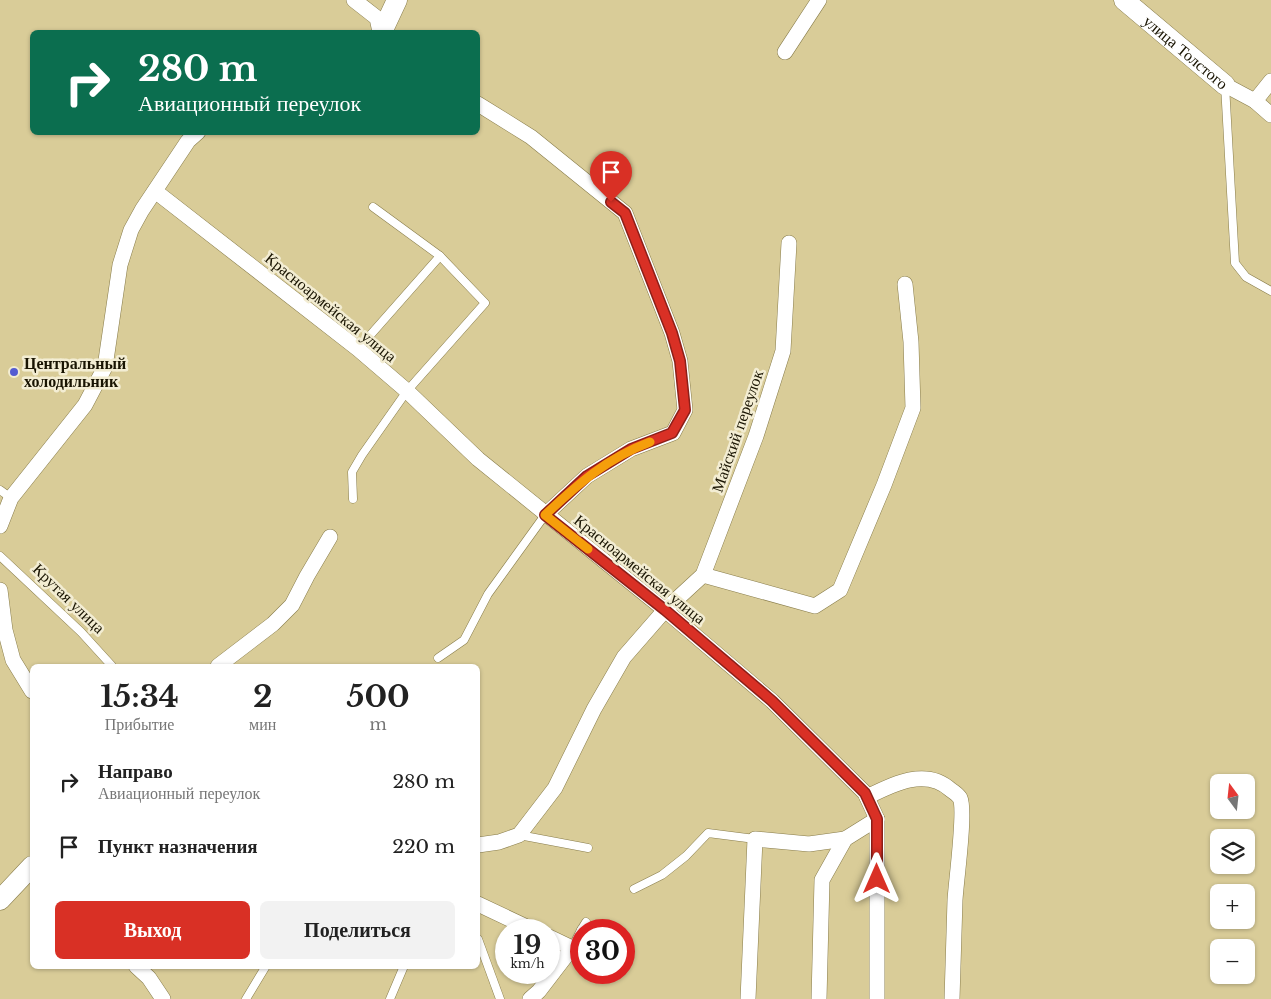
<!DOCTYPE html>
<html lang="ru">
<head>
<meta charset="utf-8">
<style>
  :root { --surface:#fff; --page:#f2f2f2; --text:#222; --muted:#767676; --accent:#d93025 }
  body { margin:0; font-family:"Libre Baskerville",serif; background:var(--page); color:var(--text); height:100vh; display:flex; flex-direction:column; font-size:19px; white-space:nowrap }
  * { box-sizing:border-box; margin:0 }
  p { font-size:16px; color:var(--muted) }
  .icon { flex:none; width:28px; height:28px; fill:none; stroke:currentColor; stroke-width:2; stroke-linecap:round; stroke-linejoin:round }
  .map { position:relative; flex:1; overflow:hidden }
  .details { position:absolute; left:30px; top:664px; width:450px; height:305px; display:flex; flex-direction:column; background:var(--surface); border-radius:8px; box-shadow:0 1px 4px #0004 }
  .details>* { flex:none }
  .hud { position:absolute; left:30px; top:30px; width:450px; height:105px; border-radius:8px; box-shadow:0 1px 4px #0004; background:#0b6e4f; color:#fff; overflow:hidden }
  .needle { width:32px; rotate:345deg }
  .fabs { position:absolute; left:1210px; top:774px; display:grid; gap:10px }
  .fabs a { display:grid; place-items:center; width:45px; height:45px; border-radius:8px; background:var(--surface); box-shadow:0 1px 4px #0004; font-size:25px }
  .speed { position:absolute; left:495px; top:919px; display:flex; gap:10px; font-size:25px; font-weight:700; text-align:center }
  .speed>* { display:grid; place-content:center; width:65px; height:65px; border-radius:50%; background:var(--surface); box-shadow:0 1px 4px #0004; line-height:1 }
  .speed small { font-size:12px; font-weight:400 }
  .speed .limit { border:8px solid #d22; background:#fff; color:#111 }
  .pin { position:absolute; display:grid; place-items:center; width:42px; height:42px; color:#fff; margin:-51px -21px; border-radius:50% 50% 50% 0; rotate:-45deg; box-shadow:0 0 5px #0007 }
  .pin .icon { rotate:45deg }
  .me { position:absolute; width:55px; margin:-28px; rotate:0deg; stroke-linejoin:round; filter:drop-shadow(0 0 4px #0008) }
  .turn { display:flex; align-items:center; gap:18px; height:105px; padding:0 25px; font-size:22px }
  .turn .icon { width:65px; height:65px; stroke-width:2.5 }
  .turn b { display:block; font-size:35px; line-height:42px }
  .eta { display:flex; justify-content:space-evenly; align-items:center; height:85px; text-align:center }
  .eta b { font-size:30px; font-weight:700; line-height:35px }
  .primary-button { display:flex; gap:10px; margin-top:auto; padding:10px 25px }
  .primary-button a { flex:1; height:58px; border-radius:8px; background:var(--accent); color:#fff; font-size:20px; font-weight:700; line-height:58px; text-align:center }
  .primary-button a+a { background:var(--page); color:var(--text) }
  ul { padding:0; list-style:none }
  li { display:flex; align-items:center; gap:15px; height:65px; padding:0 25px }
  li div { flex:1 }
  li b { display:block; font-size:19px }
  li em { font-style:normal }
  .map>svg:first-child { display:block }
</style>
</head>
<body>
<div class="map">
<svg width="1271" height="999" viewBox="0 0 1271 999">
  <rect width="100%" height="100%" fill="#d9cc98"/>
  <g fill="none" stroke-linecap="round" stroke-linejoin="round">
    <defs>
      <g id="lane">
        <path d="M 1225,85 L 1235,263 L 1246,277 L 1271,291"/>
        <path d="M 358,349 L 440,256"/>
        <path d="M 0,490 L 11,498"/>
        <path d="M 353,499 L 352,472 L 362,455 L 407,391 L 485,303 L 440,256 L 373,207"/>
        <path d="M 0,556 L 81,632 L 112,666"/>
        <path d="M 438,658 L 464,640 L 488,594 L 545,515"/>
        <path d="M 519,835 L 588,848"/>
        <path d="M 634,889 L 662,875 L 686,856 L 708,833 L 755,839"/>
        <path d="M 581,930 L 586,922"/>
        <path d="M 478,939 L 500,999"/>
        <path d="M 572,948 L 581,930"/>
        <path d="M 246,999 L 266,966"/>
        <path d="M 390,999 L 404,966"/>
      </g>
      <g id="street">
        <path d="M 354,0 L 377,18 L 380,32"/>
        <path d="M 785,52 L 819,0"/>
        <path d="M 1225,85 L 1255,101 L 1271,81"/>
        <path d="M 1255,101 L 1271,115"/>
        <path d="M 478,104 L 531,137 L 625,213 L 672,333 L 680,361 L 685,410 L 673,433 L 631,449 L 587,476 L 545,515"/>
        <path d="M 155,191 L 358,349 L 407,391 L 478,459 L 665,610 L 772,701 L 865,793 L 877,819 L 877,999"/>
        <path d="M 0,526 L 11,498 L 85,405 L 105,367 L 120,265 L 131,230 L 142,210 L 188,141 L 198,132"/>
        <path d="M 703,575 L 815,606 L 840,590 L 884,485 L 913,408 L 911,342 L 905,284"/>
        <path d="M 0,590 L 5,630 L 13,660 L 32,691"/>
        <path d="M 218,666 L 273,624 L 292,605 L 307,576 L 330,537"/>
        <path d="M 867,797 C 893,784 926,767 951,790 C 954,792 958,795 960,798 C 966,810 956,882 955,900 C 954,933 953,966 952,999"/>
        <path d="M 478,845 L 499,842 L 519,835 L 555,788 L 594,709 L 624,657 L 665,610 L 703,575 L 756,436 L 783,351 L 789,243"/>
        <path d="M 478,904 L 533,930"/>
        <path d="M 136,966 L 149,978 L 163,999"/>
        <path d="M 530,999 L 539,991 L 572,948 L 549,937"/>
        <path d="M 748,999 L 755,839 L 809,844 L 845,839"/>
        <path d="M 819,999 L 822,880 L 845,839 L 877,819"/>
      </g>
      <g id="secondary">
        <path id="s1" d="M 1124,0 L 1225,85"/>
        <path d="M 382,32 L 397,0"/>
        <path d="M 0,900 L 32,866"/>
      </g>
    </defs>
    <use href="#lane" stroke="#887c4a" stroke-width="9"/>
    <use href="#street" stroke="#887c4a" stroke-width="16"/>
    <use href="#secondary" stroke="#887c4a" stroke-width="21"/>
    <use href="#lane" stroke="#fff" stroke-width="8"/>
    <use href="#street" stroke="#fff" stroke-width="15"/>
    <use href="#secondary" stroke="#fff" stroke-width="20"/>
  </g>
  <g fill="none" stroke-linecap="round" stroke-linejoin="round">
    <defs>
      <path id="route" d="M 611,202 L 625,213 L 672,333 L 680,361 L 685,410 L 672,433 L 631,449 L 587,476 L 545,515 L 665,610 L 772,701 L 865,793 L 877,819 L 877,879"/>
    </defs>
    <use href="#route" stroke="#8d1f18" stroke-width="12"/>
    <use href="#route" stroke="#d93025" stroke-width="9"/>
    <path stroke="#f59e0b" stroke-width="9" d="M 588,549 L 545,515 C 578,484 607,458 650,442"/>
  </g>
  <circle fill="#545bd1" stroke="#f3edd3" stroke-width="2" cx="14" cy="372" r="5"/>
  <g text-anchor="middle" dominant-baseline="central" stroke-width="5" stroke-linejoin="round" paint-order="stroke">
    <g font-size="16" fill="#191402" stroke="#f3edd3">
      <text stroke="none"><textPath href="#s1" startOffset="81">улица Толстого</textPath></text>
      <text transform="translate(331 307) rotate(39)">Красноармейская улица</text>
      <text transform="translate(737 431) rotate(-71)">Майский переулок</text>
      <text transform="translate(640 569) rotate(39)">Красноармейская улица</text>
      <text transform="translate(69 598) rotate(44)">Крутая улица</text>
    </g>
    <g font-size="16" font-weight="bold" fill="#191402" stroke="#f3edd3" text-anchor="start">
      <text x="24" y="363">Центральный<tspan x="24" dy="18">холодильник</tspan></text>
    </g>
  </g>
</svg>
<div class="fabs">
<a><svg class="needle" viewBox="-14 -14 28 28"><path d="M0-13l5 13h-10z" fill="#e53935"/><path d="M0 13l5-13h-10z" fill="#767676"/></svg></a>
<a><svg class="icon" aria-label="layers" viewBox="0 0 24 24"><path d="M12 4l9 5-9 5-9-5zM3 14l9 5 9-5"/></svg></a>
<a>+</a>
<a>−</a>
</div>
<div class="speed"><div>19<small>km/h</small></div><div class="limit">30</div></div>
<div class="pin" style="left:611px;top:202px;background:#d93025"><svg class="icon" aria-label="arrive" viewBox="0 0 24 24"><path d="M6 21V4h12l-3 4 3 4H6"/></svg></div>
<svg class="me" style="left:877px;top:879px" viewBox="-20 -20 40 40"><path d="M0-17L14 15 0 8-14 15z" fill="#d93025" stroke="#fff" stroke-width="4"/></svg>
<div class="hud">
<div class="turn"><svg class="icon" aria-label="right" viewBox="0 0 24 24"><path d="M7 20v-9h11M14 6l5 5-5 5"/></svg><div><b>280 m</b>Авиационный переулок</div></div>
</div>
<section class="details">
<div class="eta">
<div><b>15:34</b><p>Прибытие</p></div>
<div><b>2</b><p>мин</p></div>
<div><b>500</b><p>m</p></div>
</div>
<ul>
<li><svg class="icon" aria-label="right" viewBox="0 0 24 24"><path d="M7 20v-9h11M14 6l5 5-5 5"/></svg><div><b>Направо</b><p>Авиационный переулок</p></div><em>280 m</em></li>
<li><svg class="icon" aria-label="arrive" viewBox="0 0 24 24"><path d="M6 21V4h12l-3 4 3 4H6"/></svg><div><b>Пункт назначения</b></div><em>220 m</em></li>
</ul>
<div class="primary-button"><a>Выход</a><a>Поделиться</a></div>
</section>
</div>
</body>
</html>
